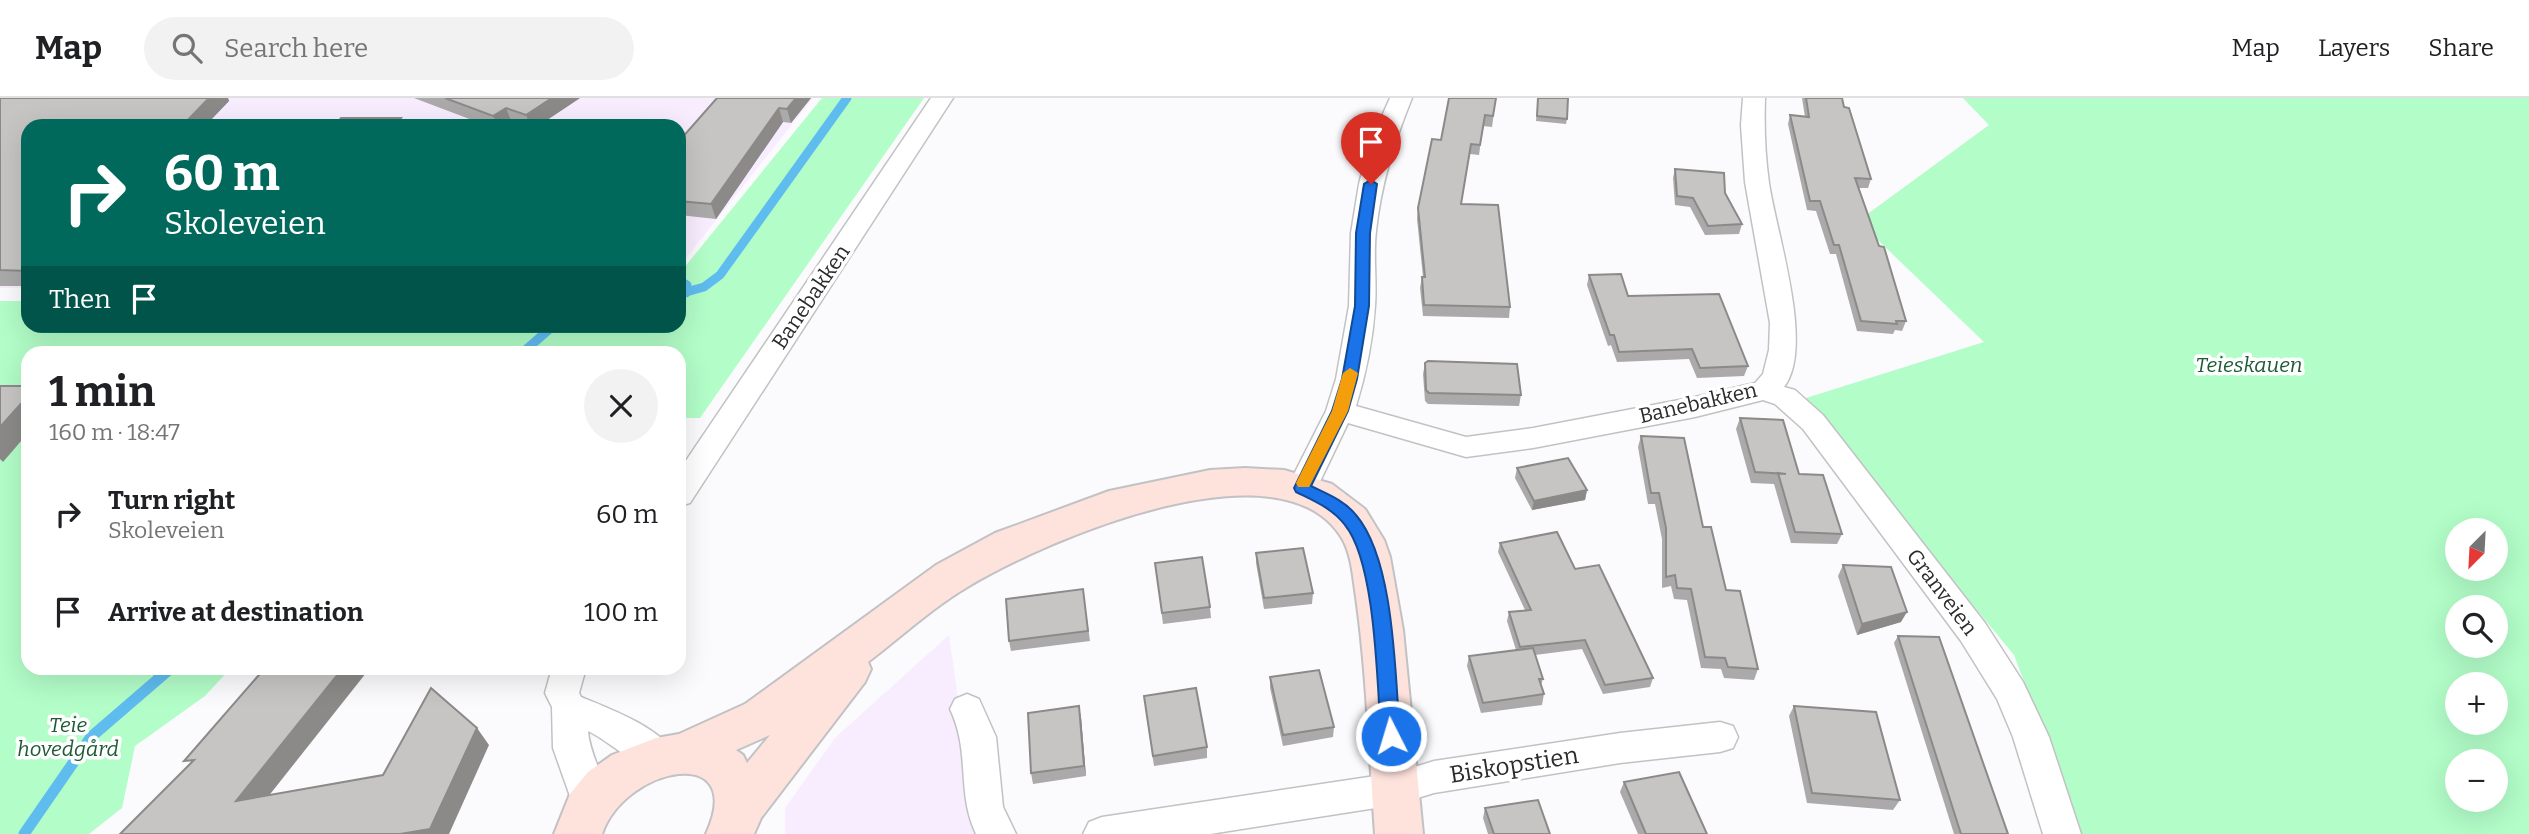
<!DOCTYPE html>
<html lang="en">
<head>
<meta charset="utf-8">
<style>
  :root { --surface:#fff; --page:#f2f2f2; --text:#202124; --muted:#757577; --line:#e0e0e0 }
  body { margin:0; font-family:Bitter,serif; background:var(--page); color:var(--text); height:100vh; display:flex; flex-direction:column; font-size:26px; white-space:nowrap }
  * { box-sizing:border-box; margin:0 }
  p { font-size:23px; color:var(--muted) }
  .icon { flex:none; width:38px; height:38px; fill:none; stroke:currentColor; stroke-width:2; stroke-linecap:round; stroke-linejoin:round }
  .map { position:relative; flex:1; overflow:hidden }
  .panel { position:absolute; left:21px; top:248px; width:665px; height:329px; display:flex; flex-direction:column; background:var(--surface); border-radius:21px; box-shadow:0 7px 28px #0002 }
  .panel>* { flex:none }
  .banner { position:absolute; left:21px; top:21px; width:665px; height:214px; border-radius:21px; box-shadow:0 7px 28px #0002; background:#00695c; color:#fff; overflow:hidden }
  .needle { width:46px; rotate:204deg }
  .tools { position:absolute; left:2445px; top:420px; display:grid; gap:14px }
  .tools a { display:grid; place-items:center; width:63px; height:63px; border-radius:50%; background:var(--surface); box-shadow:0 7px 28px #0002; font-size:35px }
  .pin { position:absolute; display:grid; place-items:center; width:60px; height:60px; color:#fff; margin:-72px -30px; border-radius:50% 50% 50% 0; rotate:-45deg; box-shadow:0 0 7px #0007 }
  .pin .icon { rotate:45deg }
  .me { position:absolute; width:77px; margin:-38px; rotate:355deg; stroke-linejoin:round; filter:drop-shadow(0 0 5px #0008) }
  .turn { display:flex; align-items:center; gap:24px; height:147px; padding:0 28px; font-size:32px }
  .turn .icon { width:91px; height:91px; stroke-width:2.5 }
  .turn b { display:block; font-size:49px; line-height:60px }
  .then { display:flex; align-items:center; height:66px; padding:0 28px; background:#0003; gap:14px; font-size:26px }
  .round { display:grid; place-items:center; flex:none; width:74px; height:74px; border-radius:37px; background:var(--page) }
  .headline { display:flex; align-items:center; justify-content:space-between; height:119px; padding:0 28px }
  h1 { font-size:42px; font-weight:700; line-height:52px }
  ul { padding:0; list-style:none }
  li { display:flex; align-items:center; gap:21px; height:98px; padding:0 28px }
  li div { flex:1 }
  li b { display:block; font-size:26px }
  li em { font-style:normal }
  header { display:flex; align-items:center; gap:42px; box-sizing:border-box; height:98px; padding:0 35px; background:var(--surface); border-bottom:2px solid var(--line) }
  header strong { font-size:33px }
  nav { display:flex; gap:38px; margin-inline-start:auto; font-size:24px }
  .search { width:490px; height:63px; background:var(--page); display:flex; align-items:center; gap:18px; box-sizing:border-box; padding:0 24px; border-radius:38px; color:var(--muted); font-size:26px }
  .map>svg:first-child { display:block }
</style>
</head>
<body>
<header>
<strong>Map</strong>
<div class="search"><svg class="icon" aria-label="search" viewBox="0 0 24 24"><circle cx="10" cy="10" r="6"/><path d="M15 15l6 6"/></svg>Search here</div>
<nav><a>Map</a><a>Layers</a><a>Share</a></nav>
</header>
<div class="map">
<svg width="2529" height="736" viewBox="0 0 2529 736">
  <rect width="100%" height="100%" fill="#fbfbfd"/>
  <g fill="#f7edfe">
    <path d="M 0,0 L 813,0 L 679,169 L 679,28 L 28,28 L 28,190 L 0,190 Z"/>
    <path d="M 949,537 L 977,736 L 785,736 L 785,710 L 835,640 Z"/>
  </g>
  <g fill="#b2fdc8" fill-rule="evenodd">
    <path d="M 822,0 L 924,0 L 700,320 L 679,320 L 679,256 L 28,256 L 28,570 L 230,571 L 205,598 L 135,648 L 122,710 L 89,736 L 0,736 L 0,203 L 28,203 L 28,228 L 230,228 L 266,235 L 363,228 L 679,228 L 679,176 Z"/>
    <path d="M 1963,0 L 2529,0 L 2529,736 L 2082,736 L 2014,557 L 1803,301 L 1984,244 L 1858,123 L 1989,27 ZM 2457,432 L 2496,432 L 2496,471 L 2457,471 ZM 2457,509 L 2496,509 L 2496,548 L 2457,548 ZM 2457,586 L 2496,586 L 2496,625 L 2457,625 ZM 2457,663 L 2496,663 L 2496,702 L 2457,702 Z"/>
  </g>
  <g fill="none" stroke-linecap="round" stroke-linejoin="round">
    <g stroke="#5fbcef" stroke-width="9">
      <path d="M 682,184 L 687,187 L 686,195"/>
      <path d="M 679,196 L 704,189 L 720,177 L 847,0"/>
      <path d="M 521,256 L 553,228"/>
    </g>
    <path stroke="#5fbcef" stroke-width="11" d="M 24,736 L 91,639 L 171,570"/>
    <defs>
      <g id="minor">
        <path d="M 931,0 L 953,0 L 690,405 L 679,408 L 679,373 Z"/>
        <path d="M 1390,0 L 1412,0 C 1394,44 1381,86 1376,133 C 1373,158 1377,183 1375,208 C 1373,241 1366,276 1356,308 L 1466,339 L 1533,330 L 1695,299 L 1755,285 L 1763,276 L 1769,252 L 1770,225 L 1745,84 L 1741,27 L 1743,0 L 1765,0 C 1764,29 1765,57 1769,85 C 1776,134 1815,249 1784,289 L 1795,292 L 1823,317 L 1985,525 L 2023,584 L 2049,639 L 2081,736 L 2043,736 L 2013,639 L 1997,601 L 1961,543 L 1803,331 L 1775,306 L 1763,302 L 1695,319 L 1533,350 L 1466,359 L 1348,325 L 1313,398 L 1302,401 L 1291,398 L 1287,390 L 1326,313 L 1336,281 L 1349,208 L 1351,135 L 1359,86 L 1369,47 Z"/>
        <path d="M 552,570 L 586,570 L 579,595 L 581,599 C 608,610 662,630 675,657 L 670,668 C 641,678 614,645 588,633 C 590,663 615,691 603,718 L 590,722 L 577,718 L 553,650 L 552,609 L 545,595 Z"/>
        <path d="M 967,596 L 979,601 L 996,639 L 1003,709 L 1016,736 L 976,736 C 956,694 971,655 950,611 L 955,601 Z"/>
        <path d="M 1720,624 L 1733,628 L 1738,639 L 1733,650 L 1720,654 L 1620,665 L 1434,695 L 1395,707 L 1210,736 L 1083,736 L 1089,724 L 1102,719 L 1395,675 L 1434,663 L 1620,635 Z"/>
      </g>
      <path id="secondary" d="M 1245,370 L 1284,372 L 1332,386 L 1365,411 L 1384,442 L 1390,459 L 1403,532 L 1423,736 L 1375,736 C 1369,657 1367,577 1356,499 C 1353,480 1352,459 1343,442 C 1284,338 1044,443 969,488 C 933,509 901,539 868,564 L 871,571 L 865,584 L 761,720 L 754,736 L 706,736 C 748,644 625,668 602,736 L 554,736 L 570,696 L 588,674 L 612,657 L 656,640 L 679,636 L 745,606 L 936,467 L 995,435 L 1109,393 L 1210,372 ZM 770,637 L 747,665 L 743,657 L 736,652 Z"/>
    </defs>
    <use href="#minor" stroke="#c2c2c4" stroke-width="3"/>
    <use href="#secondary" stroke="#c2c2c4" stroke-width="4"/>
    <use href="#minor" fill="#fff" fill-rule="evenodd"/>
    <use href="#secondary" fill="#fee2dc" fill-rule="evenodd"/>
  </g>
  <g fill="#aba9a9">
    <path d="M 0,0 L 228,0 L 229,3 L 205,28 L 28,28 L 28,188 L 0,188 Z"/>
    <path d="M 414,0 L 580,0 L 538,28 L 522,28 L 512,25 L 507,28 L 488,28 Z"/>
    <path d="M 717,0 L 811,0 L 791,25 L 783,24 L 716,121 L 679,117 L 679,41 L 681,41 Z"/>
    <path d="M 1496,0 L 1492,29 L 1483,28 L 1479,57 L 1470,56 L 1461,106 L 1510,209 L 1509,220 L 1423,218 L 1420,190 L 1422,179 L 1423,179 L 1417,121 L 1418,110 L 1441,42 Z"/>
    <path d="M 1538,0 L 1567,21 L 1566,26 L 1536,23 Z"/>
    <path d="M 1802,0 L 1842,0 L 1844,9 L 1871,81 L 1868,90 L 1858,90 L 1906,223 L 1902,233 L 1895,232 L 1893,236 L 1857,233 L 1836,156 L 1830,156 L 1816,113 L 1807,112 L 1788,26 L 1790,17 L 1805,19 Z"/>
    <path d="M 1675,71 L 1725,95 L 1742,126 L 1739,136 L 1705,137 L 1690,109 L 1675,107 L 1673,80 Z"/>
    <path d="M 1589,177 L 1628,198 L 1748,268 L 1744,278 L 1697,280 L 1689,261 L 1617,264 L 1611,247 L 1608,248 L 1587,187 Z"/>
    <path d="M 1425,265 L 1521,297 L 1519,308 L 1428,306 L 1425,303 L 1423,276 Z"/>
    <path d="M 1740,320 L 1799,376 L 1842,436 L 1837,446 L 1791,445 L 1774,386 L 1751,385 L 1736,331 Z"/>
    <path d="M 1641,338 L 1703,429 L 1726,492 L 1758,571 L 1754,582 L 1724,580 L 1721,571 L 1701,570 L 1687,502 L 1674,501 L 1671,488 L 1662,490 L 1662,441 L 1655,406 L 1648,406 L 1638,349 Z"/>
    <path d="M 1517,370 L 1587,392 L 1585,402 L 1532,412 L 1515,380 Z"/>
    <path d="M 1500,445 L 1575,471 L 1653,580 L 1650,589 L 1603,596 L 1582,551 L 1535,557 L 1543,581 L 1541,587 L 1544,596 L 1542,607 L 1481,615 L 1467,568 L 1469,558 L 1516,552 L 1507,523 L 1509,514 L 1525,512 L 1498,454 Z"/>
    <path d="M 1256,455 L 1313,495 L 1312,506 L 1264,511 L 1256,465 Z"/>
    <path d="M 1155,465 L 1210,509 L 1211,520 L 1163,526 Z"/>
    <path d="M 1843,467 L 1901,524 L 1857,537 L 1838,478 Z"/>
    <path d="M 1083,491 L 1090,543 L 1011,553 L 1009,543 Z"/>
    <path d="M 1898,538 L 2008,736 L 1954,736 L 1894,545 Z"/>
    <path d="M 1270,579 L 1334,629 L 1333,639 L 1283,648 L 1270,590 Z"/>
    <path d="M 1794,608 L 1900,702 L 1893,712 L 1807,705 L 1789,618 Z"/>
    <path d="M 1145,609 L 1207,649 L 1207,660 L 1154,668 Z"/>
    <path d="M 1081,619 L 1086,678 L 1033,686 L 1031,675 Z"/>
    <path d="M 1624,684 L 1707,736 L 1638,736 L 1620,694 Z"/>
    <path d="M 1485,710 L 1550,736 L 1488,736 L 1483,720 Z"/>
  </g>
  <g fill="#8b8a89">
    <path d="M 206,0 L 228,0 L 229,3 L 205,28 L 182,28 Z"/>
    <path d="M 552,0 L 580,0 L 538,28 L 530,28 L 526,17 Z"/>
    <path d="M 796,0 L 811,0 L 791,25 L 787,11 Z"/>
    <path d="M 506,10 L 512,25 L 507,28 L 498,28 L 493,18 Z"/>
    <path d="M 779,10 L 783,24 L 716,121 L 711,106 Z"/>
    <path d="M 401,20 L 405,28 L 395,28 Z"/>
    <path d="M 28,298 L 28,335 L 3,364 L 0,361 L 0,329 Z"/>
    <path d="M 1587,392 L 1585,402 L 1532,412 L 1534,403 Z"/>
    <path d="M 1907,514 L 1901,524 L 1857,537 L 1862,526 Z"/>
    <path d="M 343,570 L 370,570 L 252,719 L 236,703 Z"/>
    <path d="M 1079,608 L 1081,619 L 1086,678 L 1084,668 Z"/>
    <path d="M 477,630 L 489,647 L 449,736 L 400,736 Z"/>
  </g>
  <g fill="#c7c5c4" stroke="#8b8a89" stroke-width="2">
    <path d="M 0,0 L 209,0 L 182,28 L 28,28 L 28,173 L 0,172 Z"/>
    <path d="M 445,0 L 552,0 L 526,17 L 506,10 L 493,18 Z"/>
    <path d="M 717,0 L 796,0 L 787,11 L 779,10 L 711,106 L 679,103 L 679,41 L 681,41 Z"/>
    <path d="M 1449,0 L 1496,0 L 1493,18 L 1485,17 L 1480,47 L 1471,46 L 1461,106 L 1498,107 L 1510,209 L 1424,207 L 1422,179 L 1425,179 L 1418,110 L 1432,41 L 1441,42 Z"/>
    <path d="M 1538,0 L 1568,0 L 1567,21 L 1537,18 Z"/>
    <path d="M 1806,0 L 1842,0 L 1844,9 L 1849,10 L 1871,81 L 1855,80 L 1879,148 L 1884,149 L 1906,223 L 1896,223 L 1897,226 L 1861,223 L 1839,147 L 1834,147 L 1820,103 L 1810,103 L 1790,17 L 1809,19 Z"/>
    <path d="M 341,20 L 401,20 L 395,28 L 335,28 Z"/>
    <path d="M 1675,71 L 1724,75 L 1725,95 L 1742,126 L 1708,128 L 1693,100 L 1677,98 Z"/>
    <path d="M 1621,176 L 1628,198 L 1719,196 L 1748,268 L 1700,270 L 1692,251 L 1619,254 L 1614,237 L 1610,237 L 1589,177 Z"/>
    <path d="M 1428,263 L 1517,266 L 1521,297 L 1429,295 L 1426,292 L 1425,265 Z"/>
    <path d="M 0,288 L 28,288 L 28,298 L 0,329 Z"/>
    <path d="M 1740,320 L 1783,322 L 1799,376 L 1823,377 L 1842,436 L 1795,434 L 1778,375 L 1786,376 L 1755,374 Z"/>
    <path d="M 1641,338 L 1684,340 L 1703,429 L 1711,429 L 1726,492 L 1740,493 L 1758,571 L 1728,569 L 1725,560 L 1705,559 L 1691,491 L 1677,490 L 1675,477 L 1666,479 L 1666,430 L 1659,395 L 1651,395 Z"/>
    <path d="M 1568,360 L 1587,392 L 1534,403 L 1517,370 Z"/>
    <path d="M 1557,434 L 1575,471 L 1599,467 L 1653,580 L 1605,587 L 1585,542 L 1520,549 L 1509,514 L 1531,512 L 1500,445 Z"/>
    <path d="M 1303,450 L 1313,495 L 1264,500 L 1256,455 Z"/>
    <path d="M 1202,459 L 1210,509 L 1162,515 L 1155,465 Z"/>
    <path d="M 1843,467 L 1891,469 L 1907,514 L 1862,526 Z"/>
    <path d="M 1083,491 L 1088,533 L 1009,543 L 1006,501 Z"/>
    <path d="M 1898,538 L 1939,539 L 2008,736 L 1961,736 Z"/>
    <path d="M 1533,550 L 1543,581 L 1539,581 L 1544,596 L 1483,605 L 1469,558 Z"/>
    <path d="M 265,570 L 343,570 L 236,703 L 383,677 L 431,590 L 477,630 L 430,731 L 400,736 L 120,736 L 194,662 L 184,663 Z"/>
    <path d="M 1319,572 L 1334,629 L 1283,637 L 1270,579 Z"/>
    <path d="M 1196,590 L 1207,649 L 1153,658 L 1144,598 Z"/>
    <path d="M 1079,608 L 1084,668 L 1031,675 L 1028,615 Z"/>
    <path d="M 1794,608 L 1876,614 L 1900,702 L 1812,695 Z"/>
    <path d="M 1679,674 L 1707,736 L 1646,736 L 1624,684 Z"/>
    <path d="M 1538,702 L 1550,736 L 1494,736 L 1485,710 Z"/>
  </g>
  <path fill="#1a73e8" stroke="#114b97" stroke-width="2" d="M 1371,82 L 1377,86 L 1370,135 L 1369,208 L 1357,281 L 1348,313 L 1311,388 C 1327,396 1344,402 1356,417 C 1395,463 1395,578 1400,638 L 1398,644 L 1391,646 L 1384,644 L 1381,638 C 1377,586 1376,465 1345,427 C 1332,410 1314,403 1296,394 L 1294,390 L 1332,313 L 1342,281 L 1355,208 L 1356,135 L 1364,86 Z"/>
  <path fill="#f59e0b" d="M 1350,270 L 1358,275 L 1348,313 L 1309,389 L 1298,389 L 1296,385 L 1332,313 L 1343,275 Z"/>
  <g text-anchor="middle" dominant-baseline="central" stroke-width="7" stroke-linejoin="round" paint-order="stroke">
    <g font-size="21" fill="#2b2b2c" stroke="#fff">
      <text transform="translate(811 199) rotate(-56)">Banebakken</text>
      <text transform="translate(1698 305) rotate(-13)">Banebakken</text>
      <text transform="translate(1942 494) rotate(53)">Granveien</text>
    </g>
    <g font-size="21" font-style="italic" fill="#1e5a35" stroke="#fff">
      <text x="2249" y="267">Teieskauen</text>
      <text x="68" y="627">Teie<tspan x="68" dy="24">hovedgård</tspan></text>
    </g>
    <g font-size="24" fill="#2b2b2c" stroke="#fff">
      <text transform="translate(1514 667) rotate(-9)">Biskopstien</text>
    </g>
  </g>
</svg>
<div class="tools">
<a><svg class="needle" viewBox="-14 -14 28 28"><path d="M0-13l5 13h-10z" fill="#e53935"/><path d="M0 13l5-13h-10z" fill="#757577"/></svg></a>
<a><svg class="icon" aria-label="search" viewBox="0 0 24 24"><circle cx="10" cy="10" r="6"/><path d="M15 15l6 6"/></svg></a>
<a>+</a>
<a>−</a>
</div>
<div class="pin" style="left:1371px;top:86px;background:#d93025"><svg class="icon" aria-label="arrive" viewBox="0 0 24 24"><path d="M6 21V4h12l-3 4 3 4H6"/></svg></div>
<svg class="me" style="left:1391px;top:638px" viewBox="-20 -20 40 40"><circle r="17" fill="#1a73e8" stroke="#fff" stroke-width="3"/><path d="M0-11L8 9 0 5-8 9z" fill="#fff"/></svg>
<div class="banner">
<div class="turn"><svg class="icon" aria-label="right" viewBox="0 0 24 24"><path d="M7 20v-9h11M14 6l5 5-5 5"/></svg><div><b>60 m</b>Skoleveien</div></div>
<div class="then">Then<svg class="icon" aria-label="arrive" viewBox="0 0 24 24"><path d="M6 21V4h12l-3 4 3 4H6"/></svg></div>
</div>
<section class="panel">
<div class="headline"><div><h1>1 min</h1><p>160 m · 18:47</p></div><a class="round"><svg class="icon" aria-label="close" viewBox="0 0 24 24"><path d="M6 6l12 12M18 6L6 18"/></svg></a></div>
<ul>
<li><svg class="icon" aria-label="right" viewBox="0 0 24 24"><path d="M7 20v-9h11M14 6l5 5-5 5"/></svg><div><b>Turn right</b><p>Skoleveien</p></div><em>60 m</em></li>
<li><svg class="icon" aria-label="arrive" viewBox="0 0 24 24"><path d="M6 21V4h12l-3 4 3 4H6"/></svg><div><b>Arrive at destination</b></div><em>100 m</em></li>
</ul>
</section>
</div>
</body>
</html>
